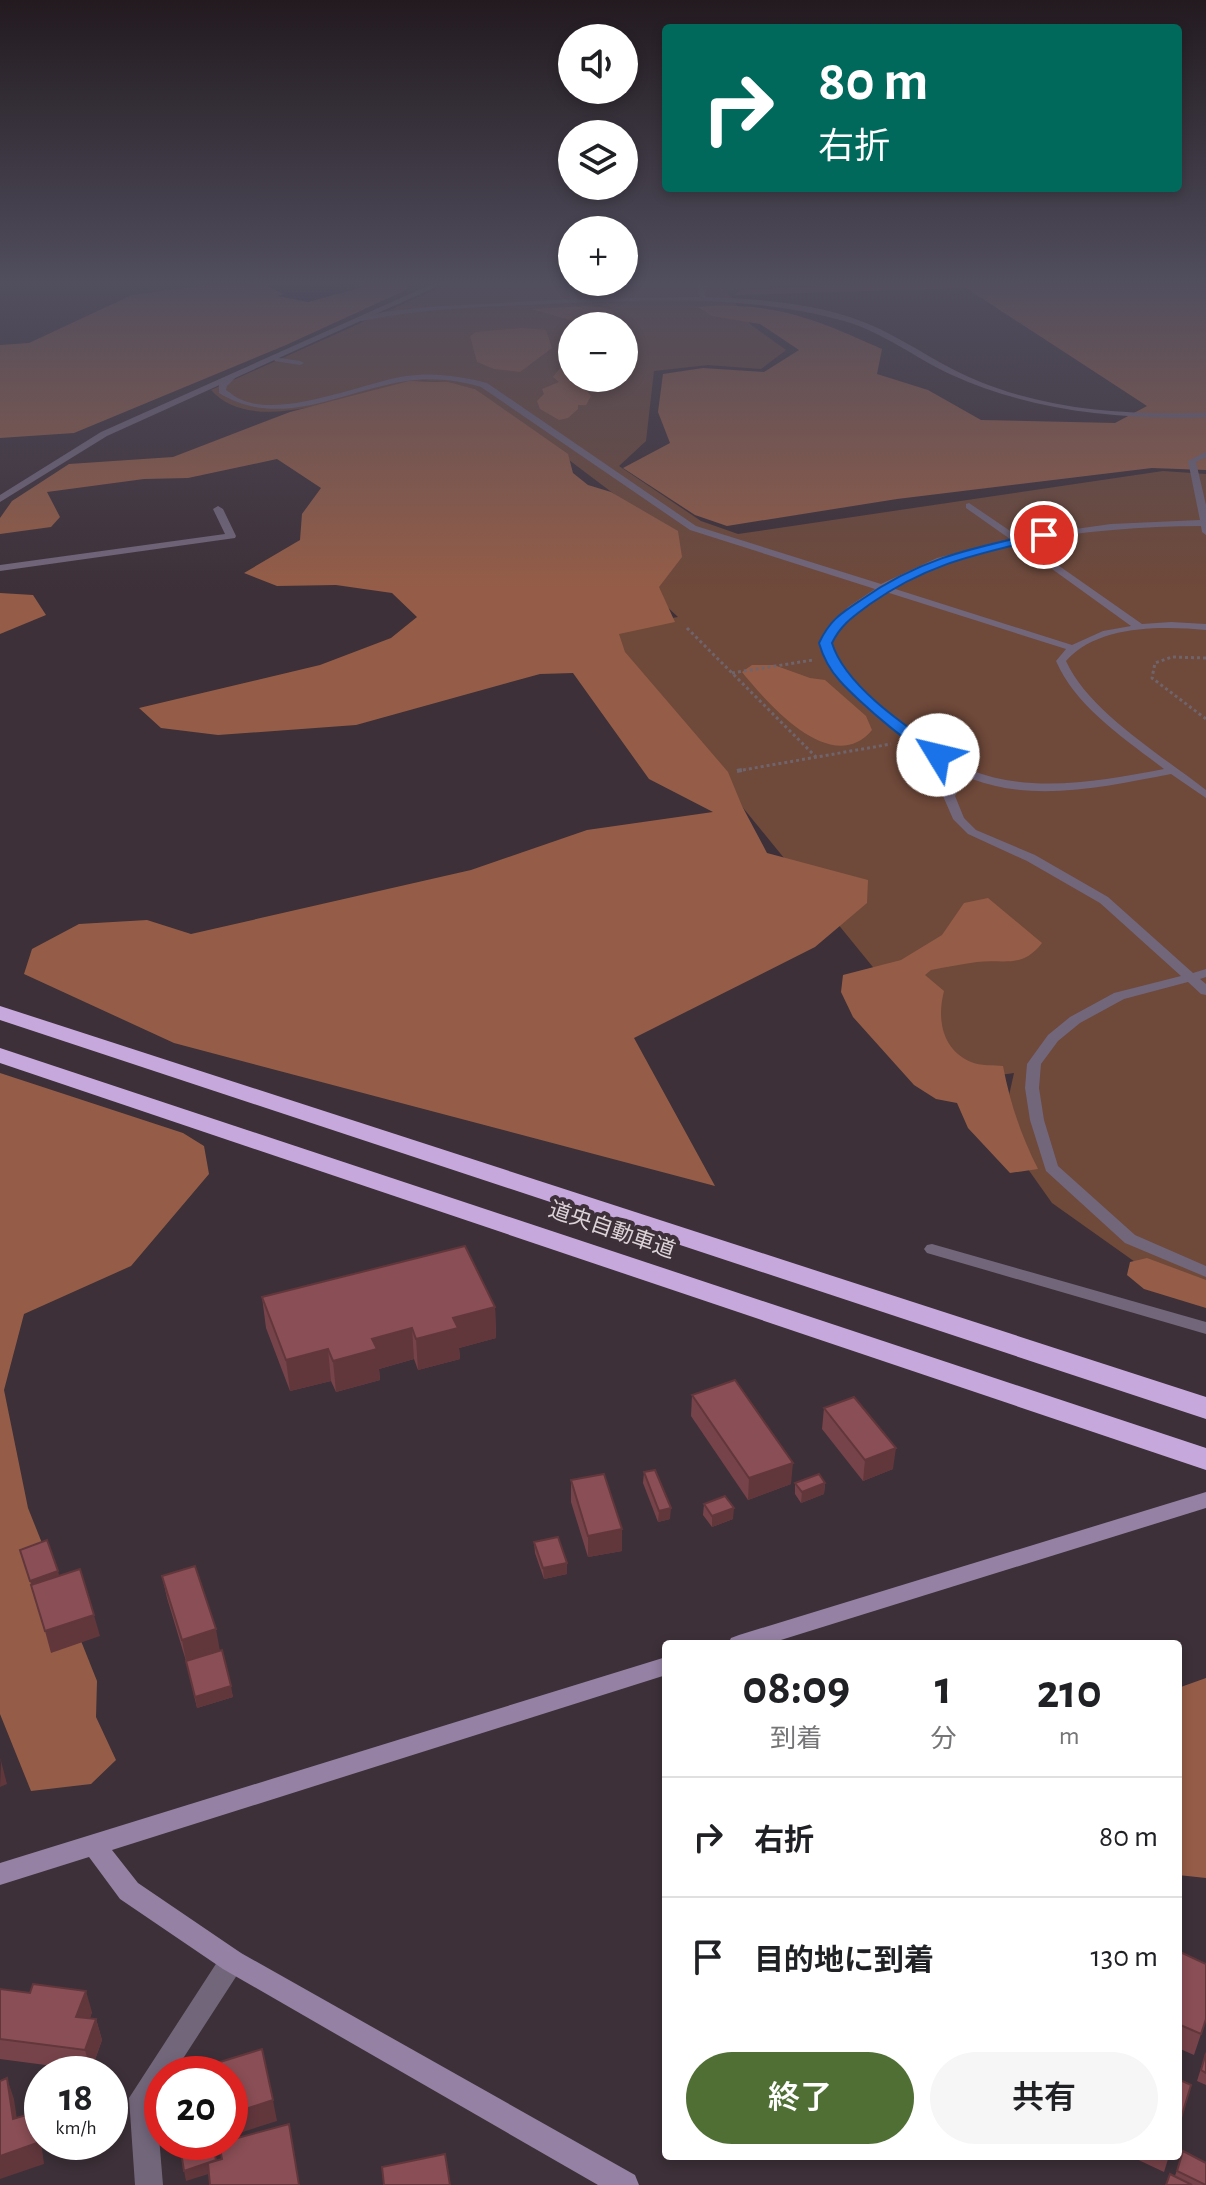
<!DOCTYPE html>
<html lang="ja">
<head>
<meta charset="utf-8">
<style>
  :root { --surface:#fff; --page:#f6f6f6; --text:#202124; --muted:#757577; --line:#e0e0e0; --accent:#506f34 }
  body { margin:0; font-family:"Alegreya Sans","Noto Sans JP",sans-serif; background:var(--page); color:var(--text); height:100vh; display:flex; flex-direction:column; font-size:30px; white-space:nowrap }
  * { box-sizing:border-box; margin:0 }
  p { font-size:26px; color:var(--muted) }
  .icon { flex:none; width:44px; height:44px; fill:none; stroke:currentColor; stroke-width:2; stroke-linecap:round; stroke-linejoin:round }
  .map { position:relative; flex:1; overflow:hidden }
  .side { position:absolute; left:662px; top:1640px; width:520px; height:520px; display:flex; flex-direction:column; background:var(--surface); border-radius:8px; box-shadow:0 4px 12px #0003 }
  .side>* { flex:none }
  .banner { position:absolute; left:662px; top:24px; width:520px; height:168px; border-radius:8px; box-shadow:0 4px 12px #0003; background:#00695c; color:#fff; overflow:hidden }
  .controls { position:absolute; left:558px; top:24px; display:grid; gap:16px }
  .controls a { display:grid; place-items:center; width:80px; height:80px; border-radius:50%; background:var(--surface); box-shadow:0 4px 12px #0003; font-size:40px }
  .speed { position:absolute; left:24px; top:2056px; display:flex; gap:16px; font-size:40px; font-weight:700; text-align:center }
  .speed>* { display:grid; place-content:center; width:104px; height:104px; border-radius:50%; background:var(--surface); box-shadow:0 4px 12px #0003; line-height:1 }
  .speed small { font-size:20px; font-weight:400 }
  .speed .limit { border:12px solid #d22; background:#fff; color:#111 }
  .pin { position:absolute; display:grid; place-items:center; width:68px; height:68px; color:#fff; margin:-34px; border:4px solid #fff; border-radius:50%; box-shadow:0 2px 8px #0007 }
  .me { position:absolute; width:88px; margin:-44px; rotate:306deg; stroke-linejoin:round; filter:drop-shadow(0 0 6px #0008) }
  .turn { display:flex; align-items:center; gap:28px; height:168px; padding:0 24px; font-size:36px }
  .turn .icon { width:104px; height:104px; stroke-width:2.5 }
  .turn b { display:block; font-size:56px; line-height:68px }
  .eta { display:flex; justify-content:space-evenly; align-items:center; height:136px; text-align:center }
  .eta b { font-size:48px; font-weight:600; line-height:56px }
  .cta { display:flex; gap:16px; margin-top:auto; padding:16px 24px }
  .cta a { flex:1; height:92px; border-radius:48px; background:var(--accent); color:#fff; font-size:32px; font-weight:600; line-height:92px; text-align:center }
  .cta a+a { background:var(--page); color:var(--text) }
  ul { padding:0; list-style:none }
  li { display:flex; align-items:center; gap:24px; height:120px; padding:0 24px; border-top:2px solid var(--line) }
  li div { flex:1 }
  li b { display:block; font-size:30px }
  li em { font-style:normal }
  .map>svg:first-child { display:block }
</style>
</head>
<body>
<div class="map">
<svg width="1206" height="2185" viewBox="0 0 1206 2185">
  <rect width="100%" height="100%" fill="#3d3038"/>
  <path fill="#6f493a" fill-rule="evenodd" d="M 448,284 L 823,284 L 726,290 L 751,325 L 786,350 L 761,369 L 708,365 L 654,371 L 646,441 L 619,466 L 701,521 L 738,534 L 1163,471 L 1206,474 L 1206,1291 L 1152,1274 L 1052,1203 L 1001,1131 L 1014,1073 L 965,1080 L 598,630 L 678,617 L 647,588 L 679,543 L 475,389 C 457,385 439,380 420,381 C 363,387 256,441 211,390 ZM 572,326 L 624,326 L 624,378 L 572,378 Z"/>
  <g fill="#955d47">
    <path d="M 215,284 L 411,284 L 404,291 L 286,345 L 74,433 L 0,438 L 0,345 L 29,343 L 132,295 Z"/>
    <path d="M 866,284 L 1206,284 L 1206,470 L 1152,468 L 897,499 L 727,526 L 695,515 L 623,468 L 670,443 L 658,412 L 663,374 L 703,368 L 764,372 L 799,350 L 760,324 L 712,316 L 698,307 C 773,301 815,319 882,349 L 877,374 L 928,390 L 981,420 L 1115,423 L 1147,406 L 966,288 L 735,295 L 740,290 Z"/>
    <path d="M 589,306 L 609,309 L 614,313 L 611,317 L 576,322 L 532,309 Z"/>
    <path d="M 523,328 L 546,330 L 552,348 L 520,372 L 494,369 L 477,362 L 470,336 L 476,332 Z"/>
    <path d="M 572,364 L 572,378 L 597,378 L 580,383 L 591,396 L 586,405 L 578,405 L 578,409 L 568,418 L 559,420 L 540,409 L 537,401 L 544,394 L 542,389 L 559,382 L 553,377 L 560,368 Z"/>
    <path d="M 409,381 L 448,382 L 475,389 L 568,454 L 573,473 L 588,485 L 611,492 L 678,531 L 682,557 L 659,587 L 675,622 L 619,634 L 625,652 L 728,772 L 742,806 L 767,853 L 868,880 L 867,903 L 815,947 L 634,1038 L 715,1186 L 174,1043 L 24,974 L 32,949 L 79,924 L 147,920 L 191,934 L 471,870 L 587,830 L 713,812 L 649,779 L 573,673 L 540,674 L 356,725 L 218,735 L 161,728 L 139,708 L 320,665 L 391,638 L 417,617 L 392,593 L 336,585 L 277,586 L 244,573 L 300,540 L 302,514 L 321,488 L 277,459 L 188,478 L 144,479 L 47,492 L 60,517 L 51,527 L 0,534 L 0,518 L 12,501 L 69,464 L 173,457 L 290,412 Z"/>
    <path d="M 0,593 L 33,595 L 46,615 L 0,634 Z"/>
    <path d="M 752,665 L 774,665 L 810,678 L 825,680 L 866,716 L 872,730 C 832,778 768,704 742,672 Z"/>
    <path d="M 988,898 L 1042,943 C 1022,969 1004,959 977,962 C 962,964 946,967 931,970 L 925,975 L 944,991 C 937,1018 941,1049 971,1062 C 980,1066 994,1065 1003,1066 C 1010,1103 1021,1135 1038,1169 L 1010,1173 L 968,1128 L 957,1103 L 936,1099 L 914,1085 L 853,1017 L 841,992 L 843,975 L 901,960 L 942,935 L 964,903 Z"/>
    <path d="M 0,1073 L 183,1133 L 204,1146 L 209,1174 L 131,1266 L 24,1314 L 4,1390 L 28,1508 L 97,1681 L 96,1717 L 116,1760 L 91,1784 L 31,1791 L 0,1714 Z"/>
    <path d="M 1147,1258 L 1206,1280 L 1206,1308 L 1144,1289 L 1127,1275 L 1130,1262 Z"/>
    <path d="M 1206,1678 L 1206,1878 L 1178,1875 L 1178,1688 Z"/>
  </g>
  <path fill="#1f1d49" d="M 356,284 L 363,287 L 308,302 L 278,296 L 284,294 L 265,285 Z"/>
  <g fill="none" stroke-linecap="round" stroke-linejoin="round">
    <g stroke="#70646b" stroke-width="3" stroke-dasharray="3 3" stroke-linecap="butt">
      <path d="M 687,628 L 816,757"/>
      <path d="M 1206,658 L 1172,657 L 1155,663 L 1152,678 L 1206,719"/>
      <path d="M 732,673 L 813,660"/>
      <path d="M 737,771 L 891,744"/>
    </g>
    <path stroke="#70646b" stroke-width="4" stroke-dasharray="5 5" stroke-linecap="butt" d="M 737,771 L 747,769"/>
    <g fill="#72667b" fill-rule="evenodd">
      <path d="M 570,284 L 576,284 L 573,288 L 578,299 L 699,297 L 698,287 L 712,284 L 704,289 L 706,297 C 764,299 827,304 880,329 C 915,346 946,369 983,383 C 1054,411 1131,415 1206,413 L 1206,417 C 1118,420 1032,411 952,375 C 915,358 883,332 844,321 C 747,294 648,300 549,304 C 486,307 424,308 362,321 L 359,319 L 383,312 L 427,307 L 571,299 L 567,288 Z"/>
      <path d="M 272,357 L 300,361 L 304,363 L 300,365 L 275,361 Z"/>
      <path d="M 229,375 L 236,377 L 227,386 L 226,390 C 231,393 236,398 242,400 C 284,418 362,383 406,376 C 433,372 461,376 487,383 L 696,526 L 881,584 L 937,558 L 1010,539 L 966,508 L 966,504 L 969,503 L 1019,537 L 1111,524 L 1200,520 L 1188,461 L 1206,452 L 1206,457 L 1196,462 L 1206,505 L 1206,535 L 1202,532 L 1201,526 C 1142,526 1083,531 1025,542 L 1142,624 L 1171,622 L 1206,624 L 1206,630 C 1161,626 1098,625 1066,661 C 1088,711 1164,757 1206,790 L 1206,798 L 1171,774 C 1108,786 1035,803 972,779 L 961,786 L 955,796 L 964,818 L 976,830 L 1035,855 L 1108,897 L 1193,973 L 1206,969 L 1206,977 L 1200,979 L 1206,984 L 1206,995 L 1201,994 L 1188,982 L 1124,999 L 1080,1023 L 1058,1041 L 1041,1064 L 1039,1088 L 1044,1120 L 1058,1166 L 1135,1235 L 1206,1266 L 1206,1277 L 1125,1243 L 1046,1171 L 1030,1120 L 1025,1088 L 1027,1064 L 1048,1035 L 1070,1017 L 1114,993 L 1181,976 L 1100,903 L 1027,861 L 968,834 L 953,819 L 943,796 L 953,782 L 963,775 C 919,755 837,688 820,643 L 848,607 L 875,589 L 690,530 L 481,387 C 458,380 431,377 407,381 C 343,390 281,431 219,393 L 219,385 ZM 1016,543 L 1131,626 L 1103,631 L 1072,645 L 889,587 L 944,562 ZM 883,591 L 1066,649 L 1056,661 C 1076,707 1125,739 1164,769 C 1100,781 1032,794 970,770 C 942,759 917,735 894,717 C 868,695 842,675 830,643 L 855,611 Z"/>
      <path d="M 932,1244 L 1206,1322 L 1206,1334 L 927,1253 L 924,1249 L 927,1245 Z"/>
    </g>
    <g fill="#72667b" fill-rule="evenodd">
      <path d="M 432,284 L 442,284 L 107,436 L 0,502 L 0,495 L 101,432 Z"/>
      <path d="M 218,506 L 223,509 L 236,536 L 235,538 L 0,571 L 0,565 L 225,534 L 213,509 Z"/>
      <path d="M 232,1949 L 241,1953 L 245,1961 L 241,1969 L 173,2074 L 162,2074 L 162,2091 L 156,2101 L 163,2185 L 135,2185 L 129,2098 L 223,1953 Z"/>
    </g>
    <g fill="#9581a3" fill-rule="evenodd">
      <path d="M 1206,1492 L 1206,1508 L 768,1644 L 728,1644 L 731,1638 L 739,1635 Z"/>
      <path d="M 666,1657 L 666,1675 L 112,1850 L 138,1883 L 241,1953 L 635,2175 L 639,2185 L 598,2185 L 223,1969 L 120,1899 L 89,1857 L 0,1885 L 0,1863 Z"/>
    </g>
    <g fill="#c7a8dd" fill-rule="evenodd">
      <path d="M 0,1006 L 1206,1397 L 1206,1419 L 0,1020 Z"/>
      <path d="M 0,1048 L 1206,1448 L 1206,1470 L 0,1063 Z"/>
    </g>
  </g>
  <g fill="#77434a">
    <path d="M 262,1297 L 495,1307 L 496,1338 L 459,1348 L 460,1359 L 418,1370 L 414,1359 L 379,1369 L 380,1380 L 336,1392 L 331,1381 L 290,1391 L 266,1328 Z"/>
    <path d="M 692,1395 L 791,1484 L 748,1500 L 691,1416 Z"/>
    <path d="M 824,1408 L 893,1469 L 863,1481 L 822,1429 Z"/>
    <path d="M 644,1472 L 670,1519 L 658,1522 L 643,1483 Z"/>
    <path d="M 571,1480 L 622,1529 L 622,1551 L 588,1557 L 571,1502 Z"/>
    <path d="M 795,1483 L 825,1483 L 824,1494 L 801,1503 L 795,1494 Z"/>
    <path d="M 704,1504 L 733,1519 L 712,1527 L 703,1515 Z"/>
    <path d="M 534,1542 L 567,1563 L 567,1574 L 544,1579 L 535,1553 Z"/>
    <path d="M 162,1576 L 220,1651 L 233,1697 L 197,1708 L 186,1661 L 167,1598 Z"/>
    <path d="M 1178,1951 L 1206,2019 L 1194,2055 L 1178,2048 Z"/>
    <path d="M 0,1989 L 92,2012 L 90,2018 L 96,2019 L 102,2040 L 91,2071 L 0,2059 Z"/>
    <path d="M 1206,2052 L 1206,2085 L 1197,2081 Z"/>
    <path d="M 1183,2151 L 1206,2185 L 1166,2185 L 1175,2176 Z"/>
    <path d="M 1130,2156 L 1169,2156 L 1164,2172 Z"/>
  </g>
  <g fill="#61373c">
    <path d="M 495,1307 L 496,1338 L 459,1348 L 460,1359 L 418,1370 L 416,1339 L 453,1318 Z"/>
    <path d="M 412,1328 L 414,1359 L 379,1369 L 380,1380 L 336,1392 L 333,1361 L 372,1339 Z"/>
    <path d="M 328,1349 L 331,1381 L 290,1391 L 286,1360 Z"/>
    <path d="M 896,1448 L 893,1469 L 863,1481 L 865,1460 Z"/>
    <path d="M 793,1463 L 791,1484 L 748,1500 L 749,1478 Z"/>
    <path d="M 825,1483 L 824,1494 L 801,1503 L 802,1492 Z"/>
    <path d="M 671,1508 L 670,1519 L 658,1522 L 659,1511 Z"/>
    <path d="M 734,1508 L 733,1519 L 712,1527 L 712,1516 Z"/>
    <path d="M 622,1529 L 622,1551 L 588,1557 L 588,1536 Z"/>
    <path d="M 567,1563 L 567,1574 L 544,1579 L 543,1568 Z"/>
    <path d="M 58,1571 L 61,1582 L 33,1592 L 30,1581 Z"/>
    <path d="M 94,1615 L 100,1636 L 51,1653 L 45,1631 Z"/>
    <path d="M 216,1629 L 220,1651 L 186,1661 L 182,1640 Z"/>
    <path d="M 231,1686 L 233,1697 L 197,1708 L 195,1697 Z"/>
    <path d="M 0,1757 L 7,1784 L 0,1787 L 1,1763 Z"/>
    <path d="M 86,1991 L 92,2012 L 83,2038 L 76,2017 Z"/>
    <path d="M 96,2019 L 102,2040 L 91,2071 L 85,2050 Z"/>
    <path d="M 7,2078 L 14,2099 L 20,2140 L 13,2119 Z"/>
    <path d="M 114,2084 L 117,2095 L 112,2113 L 110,2107 L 110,2099 Z"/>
    <path d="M 273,2100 L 277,2121 L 230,2136 L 230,2114 Z"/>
    <path d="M 33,2113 L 40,2134 L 44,2164 L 0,2179 L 0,2156 Z"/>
    <path d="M 212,2142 L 218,2171 L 186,2181 L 184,2171 Z"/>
  </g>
  <g fill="#8a4e56" stroke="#61373c" stroke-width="2">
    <path d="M 465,1246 L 495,1307 L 453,1318 L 458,1328 L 416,1339 L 412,1328 L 372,1339 L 377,1349 L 333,1361 L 328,1349 L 286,1360 L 262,1297 Z"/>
    <path d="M 735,1380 L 793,1463 L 749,1478 L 692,1395 Z"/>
    <path d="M 854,1397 L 896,1448 L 865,1460 L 824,1408 Z"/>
    <path d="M 655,1470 L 671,1508 L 659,1511 L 644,1472 Z"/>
    <path d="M 604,1474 L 622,1529 L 588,1536 L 571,1480 Z"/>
    <path d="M 819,1474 L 825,1483 L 802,1492 L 795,1483 Z"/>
    <path d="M 725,1496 L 734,1508 L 712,1516 L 704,1504 Z"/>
    <path d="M 558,1537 L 567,1563 L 543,1568 L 534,1542 Z"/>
    <path d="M 47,1540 L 58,1571 L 30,1581 L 20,1550 Z"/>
    <path d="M 195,1566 L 216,1629 L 182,1640 L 162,1576 Z"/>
    <path d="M 80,1569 L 94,1615 L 45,1631 L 31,1585 Z"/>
    <path d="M 222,1650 L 231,1686 L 195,1697 L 186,1661 Z"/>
    <path d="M 1178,1951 L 1206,1964 L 1206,2019 L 1201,2034 L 1178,2024 Z"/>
    <path d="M 33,1984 L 86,1991 L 76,2017 L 96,2019 L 85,2050 L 0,2039 L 0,1989 L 30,1993 Z"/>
    <path d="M 262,2049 L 273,2100 L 230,2114 L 230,2074 L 208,2074 L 207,2066 Z"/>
    <path d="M 1206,2053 L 1206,2073 L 1201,2070 Z"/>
    <path d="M 7,2078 L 13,2119 L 33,2113 L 37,2143 L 0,2156 L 0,2081 Z"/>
    <path d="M 1178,2079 L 1191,2085 L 1178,2128 Z"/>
    <path d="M 110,2084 L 114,2084 L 110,2099 Z"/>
    <path d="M 289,2124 L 299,2185 L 210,2185 L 208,2163 L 222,2159 L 219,2143 L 230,2142 L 230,2140 Z"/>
    <path d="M 212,2142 L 216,2160 L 184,2171 L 181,2152 Z"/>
    <path d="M 1183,2151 L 1206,2163 L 1206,2185 L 1177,2171 Z"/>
    <path d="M 445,2154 L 450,2185 L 384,2185 L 382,2167 Z"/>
    <path d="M 1170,2174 L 1192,2185 L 1166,2185 Z"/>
  </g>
  <linearGradient id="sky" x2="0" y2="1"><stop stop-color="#221a1f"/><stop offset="0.48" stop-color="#514e5e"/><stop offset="1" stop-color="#514e5e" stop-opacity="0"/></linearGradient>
  <rect width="1206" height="590" fill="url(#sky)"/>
  <path fill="#1a73e8" stroke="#114b97" stroke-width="2" d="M 1044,532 L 1050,535 L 1048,537 C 979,554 930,562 870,604 C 854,616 841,624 832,643 C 845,686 907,727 943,752 L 943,758 C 924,761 854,697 840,681 C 830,670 823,657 819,643 C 830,620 840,614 861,600 C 922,557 974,548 1044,532 Z"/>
  <g text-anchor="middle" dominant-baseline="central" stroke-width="8" stroke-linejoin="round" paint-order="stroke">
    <g font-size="22" fill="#dcd3d8" stroke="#3d3038">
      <text transform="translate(612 1230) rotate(19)">道央自動車道</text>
    </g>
  </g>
</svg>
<div class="controls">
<a><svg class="icon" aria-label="sound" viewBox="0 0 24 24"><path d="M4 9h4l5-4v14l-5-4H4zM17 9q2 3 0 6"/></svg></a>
<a><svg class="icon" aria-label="layers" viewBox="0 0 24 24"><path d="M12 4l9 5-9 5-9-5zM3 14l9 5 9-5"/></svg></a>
<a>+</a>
<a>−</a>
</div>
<div class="speed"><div>18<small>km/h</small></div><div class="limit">20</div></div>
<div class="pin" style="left:1044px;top:535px;background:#d93025"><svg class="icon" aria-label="arrive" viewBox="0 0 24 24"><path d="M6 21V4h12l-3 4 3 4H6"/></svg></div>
<svg class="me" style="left:938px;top:755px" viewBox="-20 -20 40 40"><circle r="19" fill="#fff"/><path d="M0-13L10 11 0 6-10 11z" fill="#1a73e8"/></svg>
<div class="banner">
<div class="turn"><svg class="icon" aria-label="right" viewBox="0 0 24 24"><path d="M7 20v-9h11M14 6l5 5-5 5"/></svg><div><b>80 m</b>右折</div></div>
</div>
<section class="side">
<div class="eta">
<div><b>08:09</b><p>到着</p></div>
<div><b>1</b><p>分</p></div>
<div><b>210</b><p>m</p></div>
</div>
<ul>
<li><svg class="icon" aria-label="right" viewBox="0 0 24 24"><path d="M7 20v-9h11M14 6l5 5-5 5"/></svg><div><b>右折</b></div><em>80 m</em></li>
<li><svg class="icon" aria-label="arrive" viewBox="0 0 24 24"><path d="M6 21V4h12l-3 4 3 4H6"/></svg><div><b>目的地に到着</b></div><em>130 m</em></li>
</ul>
<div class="cta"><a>終了</a><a>共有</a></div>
</section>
</div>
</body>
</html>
